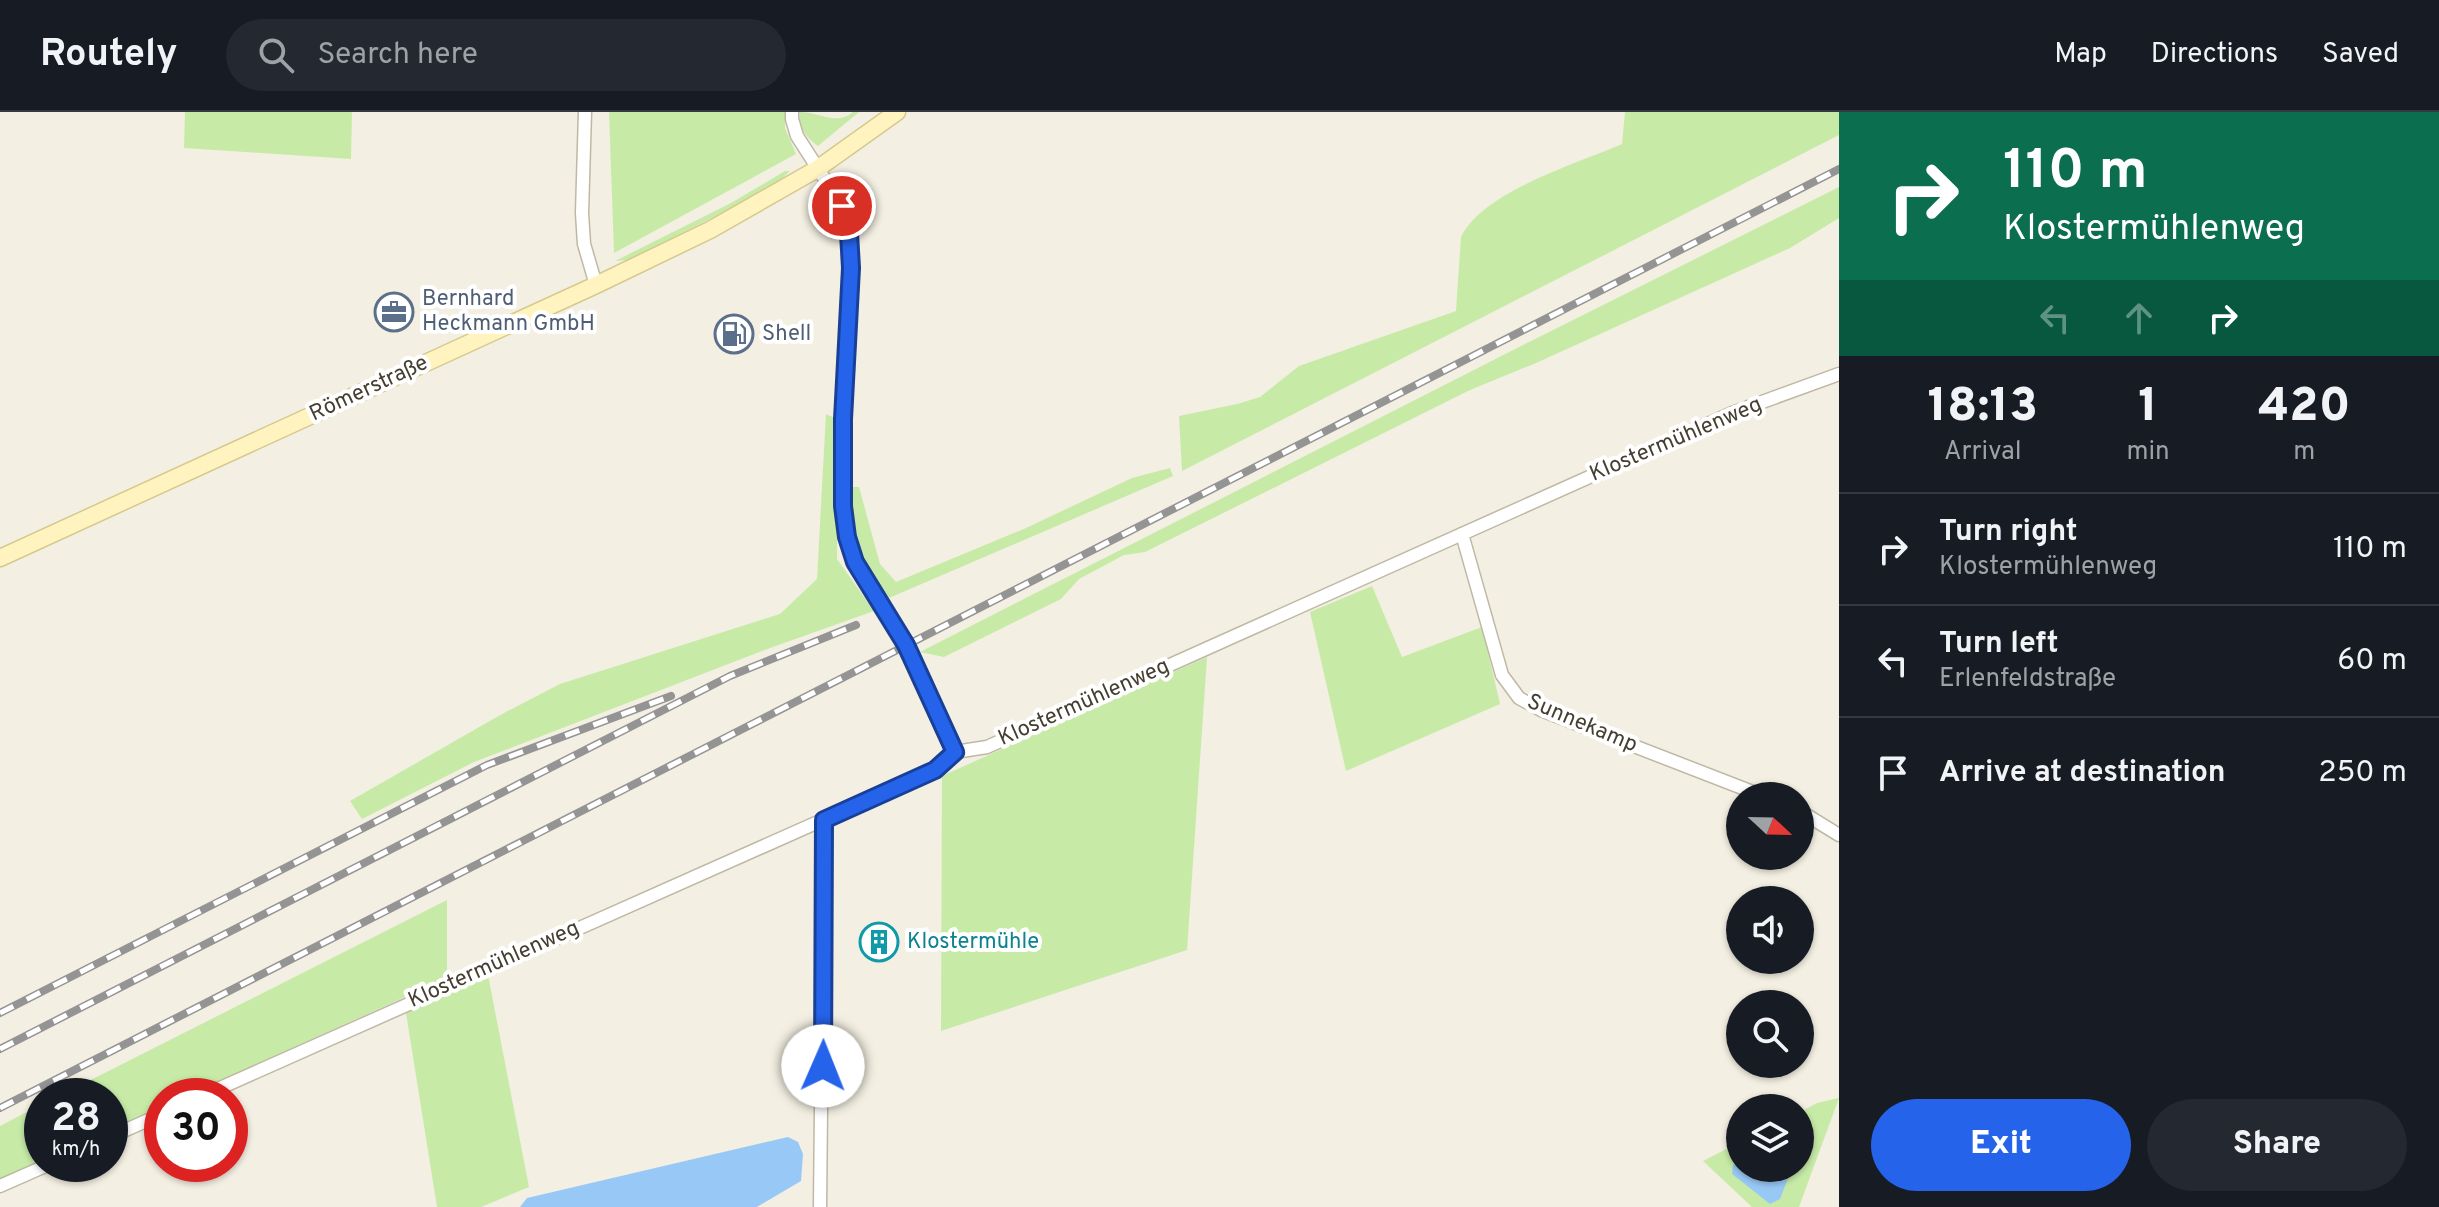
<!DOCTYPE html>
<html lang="en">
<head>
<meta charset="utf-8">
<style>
  :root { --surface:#171b24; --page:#242831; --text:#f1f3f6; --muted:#9ea1a6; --line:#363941; --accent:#2563eb }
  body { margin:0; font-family:Overpass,sans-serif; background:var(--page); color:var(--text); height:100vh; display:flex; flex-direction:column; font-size:30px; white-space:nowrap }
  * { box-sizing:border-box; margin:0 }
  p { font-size:26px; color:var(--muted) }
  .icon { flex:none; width:44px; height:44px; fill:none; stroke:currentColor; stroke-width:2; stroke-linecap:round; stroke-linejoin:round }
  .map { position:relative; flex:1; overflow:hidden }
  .panel { display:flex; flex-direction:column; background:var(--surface); width:600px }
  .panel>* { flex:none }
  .banner { background:#0b6e4f; color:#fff; overflow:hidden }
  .needle { width:52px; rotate:112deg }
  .controls { position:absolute; left:1726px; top:670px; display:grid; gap:16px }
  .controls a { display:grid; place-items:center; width:88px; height:88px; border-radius:50%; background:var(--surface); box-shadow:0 2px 6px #0004; font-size:40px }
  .speed { position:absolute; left:24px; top:966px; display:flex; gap:16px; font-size:40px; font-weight:700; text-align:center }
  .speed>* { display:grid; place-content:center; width:104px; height:104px; border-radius:50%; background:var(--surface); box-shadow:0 2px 6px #0004; line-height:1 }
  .speed small { font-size:20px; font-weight:400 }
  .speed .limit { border:12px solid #d22; background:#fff; color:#111 }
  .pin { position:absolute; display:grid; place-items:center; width:68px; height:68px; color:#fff; margin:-34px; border:4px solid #fff; border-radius:50%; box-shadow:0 2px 8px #0007 }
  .me { position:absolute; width:88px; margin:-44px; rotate:1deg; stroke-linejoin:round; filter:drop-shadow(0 0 6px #0008) }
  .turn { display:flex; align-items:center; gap:28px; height:168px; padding:0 32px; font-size:36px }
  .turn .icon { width:104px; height:104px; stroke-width:2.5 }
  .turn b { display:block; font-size:56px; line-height:68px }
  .lanes { display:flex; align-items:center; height:76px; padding:0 32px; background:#0003; justify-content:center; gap:40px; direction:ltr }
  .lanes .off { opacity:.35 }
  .eta { display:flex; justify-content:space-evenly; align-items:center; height:136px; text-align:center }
  .eta b { font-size:48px; font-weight:800; line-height:56px }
  .primary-button { display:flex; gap:16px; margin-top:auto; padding:16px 32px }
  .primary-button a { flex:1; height:92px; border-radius:48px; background:var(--accent); color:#fff; font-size:32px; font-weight:800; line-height:92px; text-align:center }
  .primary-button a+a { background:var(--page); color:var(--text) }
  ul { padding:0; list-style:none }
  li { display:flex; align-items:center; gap:24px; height:112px; padding:0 32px; border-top:2px solid var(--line) }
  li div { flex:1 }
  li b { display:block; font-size:30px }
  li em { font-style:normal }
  header { display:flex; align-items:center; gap:48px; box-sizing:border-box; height:112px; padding:0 40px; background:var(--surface); border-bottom:2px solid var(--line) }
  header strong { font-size:38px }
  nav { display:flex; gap:44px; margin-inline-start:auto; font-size:28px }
  .search { width:560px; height:72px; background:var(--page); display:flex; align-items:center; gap:20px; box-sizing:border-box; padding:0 28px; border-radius:44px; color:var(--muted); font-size:30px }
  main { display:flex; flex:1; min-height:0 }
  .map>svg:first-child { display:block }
</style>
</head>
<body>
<header>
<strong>Routely</strong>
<div class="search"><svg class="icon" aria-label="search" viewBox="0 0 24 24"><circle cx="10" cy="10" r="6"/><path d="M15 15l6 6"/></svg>Search here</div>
<nav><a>Map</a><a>Directions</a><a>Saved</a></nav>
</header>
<main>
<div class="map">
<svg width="1839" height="1095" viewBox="0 0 1839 1095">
  <rect width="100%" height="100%" fill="#f3efe2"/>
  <g fill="#c7eba7">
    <path d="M 185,0 L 352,0 L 351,47 L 184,36 Z"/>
    <path d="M 609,0 L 785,0 L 785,16 L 796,42 L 614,141 Z"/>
    <path d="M 800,0 C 819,0 837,14 853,0 L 859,0 L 818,34 C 806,25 798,16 800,0 Z"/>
    <path d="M 1625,0 L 1839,0 L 1839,23 L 1182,359 L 1179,304 L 1237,292 L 1260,285 L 1299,254 L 1456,199 L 1461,125 C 1484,79 1576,52 1622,32 Z"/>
    <path d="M 785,59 L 790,59 L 776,72 L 685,120 L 630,148 L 615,149 L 731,91 Z"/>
    <path d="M 1839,75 L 1839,106 L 1790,136 L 1536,251 L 1470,278 L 1145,440 L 1124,443 L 1079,467 L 1061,487 L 944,545 L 920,540 L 1523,233 Z"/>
    <path d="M 826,302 L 837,307 L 837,447 L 874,499 L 770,536 L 474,650 L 362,707 L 350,689 L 502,602 L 560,572 L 780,502 L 817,467 Z"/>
    <path d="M 1170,356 L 1173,364 L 889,486 C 861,448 849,424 849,375 L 859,375 L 880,452 L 896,470 L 1026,416 L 1132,366 Z"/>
    <path d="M 1372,474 L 1402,545 L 1482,515 L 1500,592 L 1346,659 L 1310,500 Z"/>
    <path d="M 1207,545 L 1187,838 L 941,919 L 942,664 Z"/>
    <path d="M 447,788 L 447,866 L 186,984 L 162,984 L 162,995 L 110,1019 L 110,984 L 59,984 Z"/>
    <path d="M 488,863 L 529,1075 L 481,1095 L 437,1095 L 406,901 Z"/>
    <path d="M 1839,986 L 1799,1095 L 1752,1095 L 1703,1049 L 1740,1030 L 1740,1056 L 1800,1056 L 1800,1000 L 1817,991 Z"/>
    <path d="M 42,992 L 42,1049 L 0,1068 L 0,1014 Z"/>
  </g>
  <g fill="#98c9f6">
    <path d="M 788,1025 L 798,1030 L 803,1042 L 801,1069 L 757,1095 L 520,1095 L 527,1086 Z"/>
    <path d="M 1740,1049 L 1740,1056 L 1792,1056 L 1780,1087 L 1770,1092 L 1732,1062 L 1733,1053 Z"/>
  </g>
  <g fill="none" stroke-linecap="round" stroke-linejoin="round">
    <defs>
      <g id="minor">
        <path d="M 585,0 L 582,101 L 584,132 L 596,173"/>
        <path d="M 792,0 L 792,7 L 797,24 L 842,94 L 849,121 L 851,156 L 843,307 L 843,394 L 847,425 L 855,450 L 906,533 L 955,640"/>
        <path d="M 1462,422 L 1502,563 L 1519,586 L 1541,598 L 1763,684"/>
        <path d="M 1800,699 L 1839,723"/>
        <path d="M 202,984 L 935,658 L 955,640 L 987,635 L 1732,301 L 1839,262"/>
        <path d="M 110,1025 L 162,1002"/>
        <path d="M 0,1074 L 50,1052"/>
        <path d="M 820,1095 L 824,708"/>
      </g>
      <path id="secondary" d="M 0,446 L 596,173 L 710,118 L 817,57 L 897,0"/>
    </defs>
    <use href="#minor" stroke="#bfb8a4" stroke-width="15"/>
    <use href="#secondary" stroke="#d6c98e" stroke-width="19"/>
    <use href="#minor" stroke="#fff" stroke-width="12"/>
    <use href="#secondary" stroke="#fff4c0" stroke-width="16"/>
    <defs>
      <g id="rail">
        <path d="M 0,901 L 487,653 L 671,584"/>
        <path d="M 0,937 L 730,564 L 856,513"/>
        <path d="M 0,996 L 1839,57"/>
      </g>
    </defs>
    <use href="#rail" stroke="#949494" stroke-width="8"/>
    <use href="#rail" stroke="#fff" stroke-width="5" stroke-dasharray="15" stroke-linecap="butt"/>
  </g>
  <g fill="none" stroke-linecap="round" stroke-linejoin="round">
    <defs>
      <path id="route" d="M 823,954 L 824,708 L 935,658 L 955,640 L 906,533 L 855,450 L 847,425 L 843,394 L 843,307 L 851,156 L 849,121 L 842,94"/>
    </defs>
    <use href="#route" stroke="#184099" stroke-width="20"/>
    <use href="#route" stroke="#2563eb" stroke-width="14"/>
  </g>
  <defs>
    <symbol id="office-ring" viewBox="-11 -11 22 22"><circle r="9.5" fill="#fff" stroke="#5c6f8a" stroke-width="1.5"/><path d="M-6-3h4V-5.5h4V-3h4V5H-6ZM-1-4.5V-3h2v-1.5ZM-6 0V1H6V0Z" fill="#5c6f8a"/></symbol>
    <symbol id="fuel-ring" viewBox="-11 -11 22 22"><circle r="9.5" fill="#fff" stroke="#5c6f8a" stroke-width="1.5"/><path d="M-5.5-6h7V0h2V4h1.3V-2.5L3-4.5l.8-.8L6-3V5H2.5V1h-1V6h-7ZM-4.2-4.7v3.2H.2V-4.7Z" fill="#5c6f8a"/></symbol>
    <symbol id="building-ring" viewBox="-11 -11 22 22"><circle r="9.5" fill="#fff" stroke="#0f9aa8" stroke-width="1.5"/><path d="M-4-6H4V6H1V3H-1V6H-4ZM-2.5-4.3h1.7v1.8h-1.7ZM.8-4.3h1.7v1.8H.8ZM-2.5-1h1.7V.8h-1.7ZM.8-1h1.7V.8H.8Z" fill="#0f9aa8"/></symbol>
  </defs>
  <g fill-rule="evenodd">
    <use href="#office-ring" x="372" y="178" width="44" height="44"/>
    <use href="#fuel-ring" x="712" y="200" width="44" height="44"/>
    <use href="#building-ring" x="857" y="808" width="44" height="44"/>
  </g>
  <g text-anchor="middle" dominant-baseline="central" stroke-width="8" stroke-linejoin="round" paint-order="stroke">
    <g font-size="22" fill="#4e5e75" stroke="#fff" text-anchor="start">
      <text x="422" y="187">Bernhard<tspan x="422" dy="25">Heckmann GmbH</tspan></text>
      <text x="762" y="222">Shell</text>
    </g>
    <g font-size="22" fill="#453f32" stroke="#fff">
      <text transform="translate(369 277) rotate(-25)">Römerstraße</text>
      <text transform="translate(1676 328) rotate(-23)">Klostermühlenweg</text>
      <text transform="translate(1084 591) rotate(-24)">Klostermühlenweg</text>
      <text transform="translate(1582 612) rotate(23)">Sunnekamp</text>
      <text transform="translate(494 853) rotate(-24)">Klostermühlenweg</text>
    </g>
    <g font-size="22" fill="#0d838f" stroke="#fff" text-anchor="start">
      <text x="907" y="830">Klostermühle</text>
    </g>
  </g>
</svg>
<div class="controls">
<a><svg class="needle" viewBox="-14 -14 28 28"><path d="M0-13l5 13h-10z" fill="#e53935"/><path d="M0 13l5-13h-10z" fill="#9ea1a6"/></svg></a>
<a><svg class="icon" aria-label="sound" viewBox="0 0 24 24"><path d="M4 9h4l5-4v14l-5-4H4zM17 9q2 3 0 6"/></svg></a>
<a><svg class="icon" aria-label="search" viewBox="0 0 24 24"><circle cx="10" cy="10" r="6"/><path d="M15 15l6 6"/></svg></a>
<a><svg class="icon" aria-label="layers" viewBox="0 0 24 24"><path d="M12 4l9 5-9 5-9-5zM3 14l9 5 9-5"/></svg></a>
</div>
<div class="speed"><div>28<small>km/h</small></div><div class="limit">30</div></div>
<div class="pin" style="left:842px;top:94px;background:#d93025"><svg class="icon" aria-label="arrive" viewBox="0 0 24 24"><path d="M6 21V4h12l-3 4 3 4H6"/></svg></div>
<svg class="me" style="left:823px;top:954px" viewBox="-20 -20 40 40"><circle r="19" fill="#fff"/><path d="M0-13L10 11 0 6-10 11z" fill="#2563eb"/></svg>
</div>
<section class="panel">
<div class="banner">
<div class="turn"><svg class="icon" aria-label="right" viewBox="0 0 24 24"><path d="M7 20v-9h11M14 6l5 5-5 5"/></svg><div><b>110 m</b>Klostermühlenweg</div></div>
<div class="lanes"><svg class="icon off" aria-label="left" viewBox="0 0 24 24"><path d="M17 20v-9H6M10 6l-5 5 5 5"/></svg><svg class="icon off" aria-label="ahead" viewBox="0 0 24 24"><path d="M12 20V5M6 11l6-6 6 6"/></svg><svg class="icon" aria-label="right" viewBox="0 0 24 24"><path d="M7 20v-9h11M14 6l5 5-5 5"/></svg></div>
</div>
<div class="eta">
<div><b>18:13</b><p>Arrival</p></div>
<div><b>1</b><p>min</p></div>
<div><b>420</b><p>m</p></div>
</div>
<ul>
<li><svg class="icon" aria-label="right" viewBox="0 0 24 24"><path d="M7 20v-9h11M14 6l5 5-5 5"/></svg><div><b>Turn right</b><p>Klostermühlenweg</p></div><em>110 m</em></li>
<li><svg class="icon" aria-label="left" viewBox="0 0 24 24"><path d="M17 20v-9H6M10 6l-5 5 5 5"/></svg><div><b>Turn left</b><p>Erlenfeldstraße</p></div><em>60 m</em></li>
<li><svg class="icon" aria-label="arrive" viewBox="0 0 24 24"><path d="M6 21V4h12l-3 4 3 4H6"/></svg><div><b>Arrive at destination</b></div><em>250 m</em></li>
</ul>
<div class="primary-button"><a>Exit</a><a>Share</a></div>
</section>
</main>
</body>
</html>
